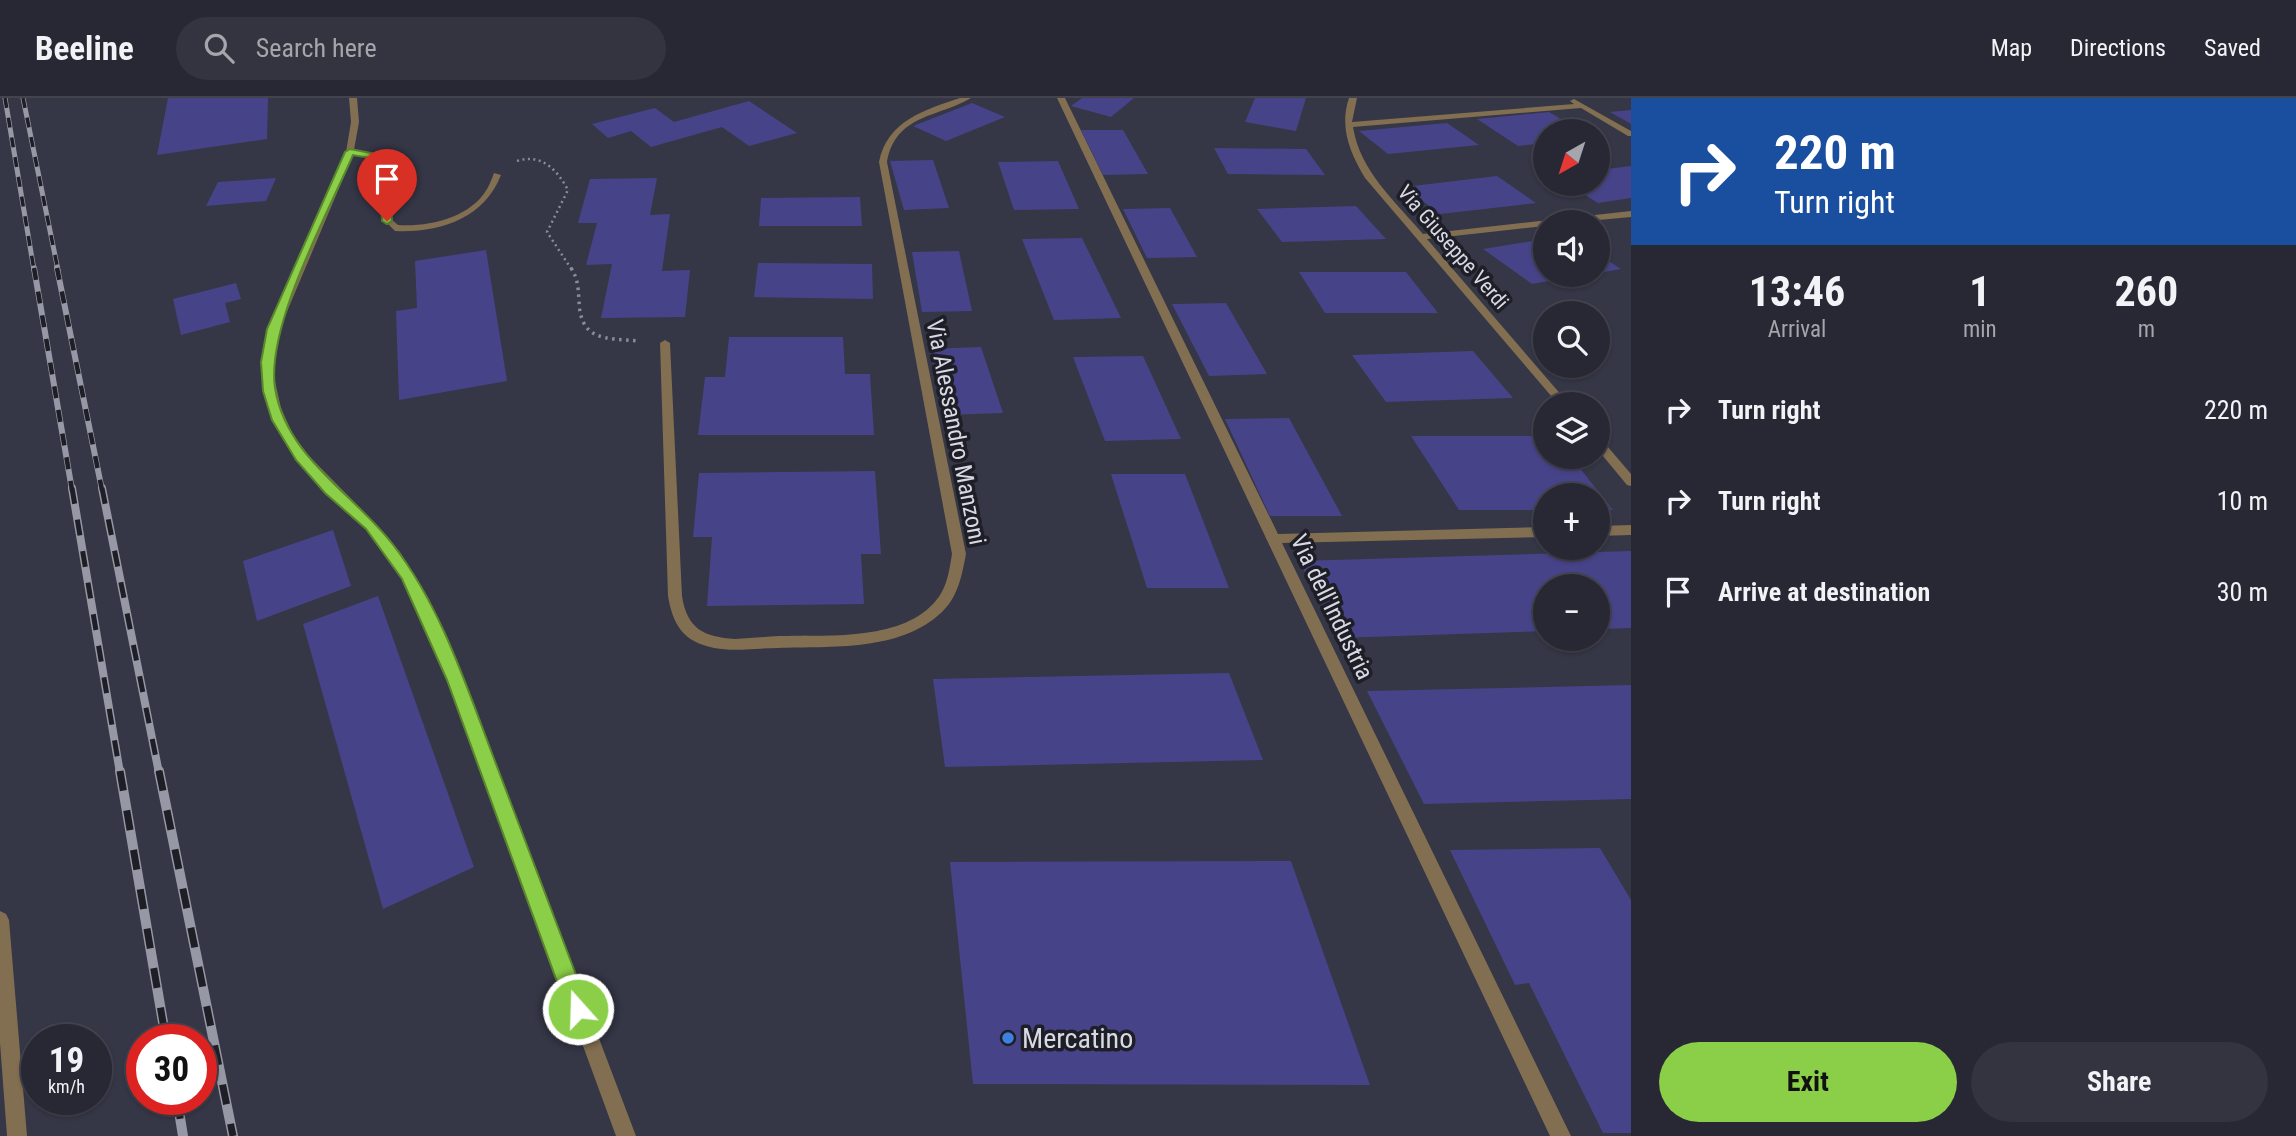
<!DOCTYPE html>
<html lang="en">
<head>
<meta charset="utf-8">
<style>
  :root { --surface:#282834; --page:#343440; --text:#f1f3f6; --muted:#a5a6ac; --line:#44444f; --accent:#8bce47 }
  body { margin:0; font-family:"Roboto Condensed",sans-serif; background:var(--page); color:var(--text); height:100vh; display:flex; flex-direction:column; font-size:26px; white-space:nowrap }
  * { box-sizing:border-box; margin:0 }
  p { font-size:23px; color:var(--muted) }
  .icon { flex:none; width:38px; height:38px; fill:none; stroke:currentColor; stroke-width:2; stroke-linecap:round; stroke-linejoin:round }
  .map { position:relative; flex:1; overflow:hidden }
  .details { display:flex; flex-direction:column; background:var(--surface); width:665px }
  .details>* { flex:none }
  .banner { background:#1a4fa0; color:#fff; overflow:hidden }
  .needle { width:46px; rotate:219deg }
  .fabs { position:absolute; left:1533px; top:21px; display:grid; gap:14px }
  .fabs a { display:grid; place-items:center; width:77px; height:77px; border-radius:50%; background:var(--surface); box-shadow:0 2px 5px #0004,0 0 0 2px var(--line); font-size:35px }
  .speed { position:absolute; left:21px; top:926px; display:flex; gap:14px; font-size:35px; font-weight:700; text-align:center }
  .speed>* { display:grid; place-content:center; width:91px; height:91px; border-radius:50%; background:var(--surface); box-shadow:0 2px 5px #0004,0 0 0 2px var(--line); line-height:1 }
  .speed small { font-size:18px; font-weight:400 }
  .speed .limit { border:10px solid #d22; background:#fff; color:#111 }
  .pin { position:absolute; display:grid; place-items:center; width:60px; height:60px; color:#fff; margin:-72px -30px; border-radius:50% 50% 50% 0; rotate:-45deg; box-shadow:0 0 7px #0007 }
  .pin .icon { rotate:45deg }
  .me { position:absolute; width:77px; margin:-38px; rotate:340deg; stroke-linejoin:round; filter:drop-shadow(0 0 5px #0008) }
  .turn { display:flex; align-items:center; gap:24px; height:147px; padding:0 28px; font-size:32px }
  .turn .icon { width:91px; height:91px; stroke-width:2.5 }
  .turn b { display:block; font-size:49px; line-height:60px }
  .eta { display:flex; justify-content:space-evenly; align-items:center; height:119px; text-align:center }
  .eta b { font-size:42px; font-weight:700; line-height:49px }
  .cta { display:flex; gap:14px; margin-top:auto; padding:14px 28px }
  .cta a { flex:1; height:80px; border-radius:42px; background:var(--accent); color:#111; font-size:28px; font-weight:700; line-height:80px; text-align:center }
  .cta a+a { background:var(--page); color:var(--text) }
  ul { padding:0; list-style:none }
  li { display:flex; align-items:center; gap:21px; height:91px; padding:0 28px }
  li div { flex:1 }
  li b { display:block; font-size:26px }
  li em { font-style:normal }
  header { display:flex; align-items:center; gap:42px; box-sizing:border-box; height:98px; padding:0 35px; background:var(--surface); border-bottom:2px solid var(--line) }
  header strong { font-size:33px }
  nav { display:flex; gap:38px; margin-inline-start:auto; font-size:24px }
  .search { width:490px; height:63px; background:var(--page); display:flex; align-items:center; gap:18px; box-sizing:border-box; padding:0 24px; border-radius:38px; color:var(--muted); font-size:26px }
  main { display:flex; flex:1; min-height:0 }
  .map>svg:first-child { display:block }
</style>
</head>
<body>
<header>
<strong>Beeline</strong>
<div class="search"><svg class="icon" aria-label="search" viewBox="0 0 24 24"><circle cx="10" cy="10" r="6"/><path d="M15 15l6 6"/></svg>Search here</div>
<nav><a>Map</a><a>Directions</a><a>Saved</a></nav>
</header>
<main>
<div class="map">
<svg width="1631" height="1038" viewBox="0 0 1631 1038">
  <rect width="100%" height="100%" fill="#353646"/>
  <g fill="#474388">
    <path d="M 168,0 L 268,0 L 267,41 L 157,57 Z"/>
    <path d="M 1082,0 L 1134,0 L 1111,19 L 1071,8 Z"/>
    <path d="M 1255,0 L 1306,0 L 1296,33 L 1245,24 Z"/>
    <path d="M 749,3 L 797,35 L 749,48 L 722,29 L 651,49 L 631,33 L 608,40 L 592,26 L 655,10 L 674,24 Z"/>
    <path d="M 972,5 L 1005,19 L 946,43 L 913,28 Z"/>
    <path d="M 1631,12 L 1631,26 L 1610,14 Z"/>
    <path d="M 1549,14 L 1582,33 L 1545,33 L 1545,45 L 1518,48 L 1477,21 Z"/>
    <path d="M 1447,25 L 1479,47 L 1388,56 L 1359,33 Z"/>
    <path d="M 1081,32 L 1123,32 L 1148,76 L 1103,77 Z"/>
    <path d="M 1214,50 L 1306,51 L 1325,77 L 1228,76 Z"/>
    <path d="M 933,62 L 949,110 L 904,112 L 890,63 Z"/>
    <path d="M 1058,63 L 1079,111 L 1014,112 L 998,64 Z"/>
    <path d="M 1631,68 L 1631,100 L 1598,105 L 1568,86 L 1598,86 L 1598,72 Z"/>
    <path d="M 1497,78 L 1536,105 L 1440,116 L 1404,89 Z"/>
    <path d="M 276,80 L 266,103 L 206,108 L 218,84 Z"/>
    <path d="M 657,80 L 650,117 L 670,116 L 662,173 L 690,172 L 685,219 L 601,220 L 612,166 L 586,167 L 597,125 L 578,125 L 590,81 Z"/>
    <path d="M 860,99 L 862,128 L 759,128 L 761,100 Z"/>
    <path d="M 1356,108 L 1386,141 L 1282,144 L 1257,111 Z"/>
    <path d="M 1170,110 L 1197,159 L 1147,160 L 1123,111 Z"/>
    <path d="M 1082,140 L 1121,220 L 1054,222 L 1022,141 Z"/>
    <path d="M 1545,141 L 1545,177 L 1577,178 L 1532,186 L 1483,151 Z"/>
    <path d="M 486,152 L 507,283 L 399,302 L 396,213 L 417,210 L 415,163 Z"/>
    <path d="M 959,153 L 972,213 L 922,214 L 912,154 Z"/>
    <path d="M 1598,156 L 1621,171 L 1598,175 Z"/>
    <path d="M 758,165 L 872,166 L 873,201 L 754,199 Z"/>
    <path d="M 1299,174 L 1406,174 L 1438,215 L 1325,215 Z"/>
    <path d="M 236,185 L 241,201 L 225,205 L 230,224 L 181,237 L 173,201 Z"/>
    <path d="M 1226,205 L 1267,276 L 1209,278 L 1172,206 Z"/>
    <path d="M 729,239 L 843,239 L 845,276 L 870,276 L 874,337 L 698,337 L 705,279 L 725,279 Z"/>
    <path d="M 981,249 L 1003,315 L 947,317 L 929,251 Z"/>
    <path d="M 1473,253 L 1513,300 L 1386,304 L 1352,257 Z"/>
    <path d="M 1143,258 L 1181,341 L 1105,343 L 1073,259 Z"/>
    <path d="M 1289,320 L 1342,418 L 1270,418 L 1225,321 Z"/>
    <path d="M 1411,338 L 1545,338 L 1545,359 L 1571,359 L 1613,412 L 1598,412 L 1598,397 L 1545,397 L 1545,412 L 1459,412 Z"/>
    <path d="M 875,373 L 881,456 L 861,456 L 864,506 L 707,508 L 712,439 L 693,439 L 699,375 Z"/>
    <path d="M 1111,376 L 1185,376 L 1229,490 L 1147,490 Z"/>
    <path d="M 333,432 L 351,488 L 257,523 L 243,463 Z"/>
    <path d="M 1631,453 L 1631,530 L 1598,531 L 1598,488 L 1545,488 L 1545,533 L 1338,540 L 1299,463 Z"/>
    <path d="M 378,498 L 474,769 L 383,811 L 303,526 Z"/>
    <path d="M 1229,575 L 1263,662 L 945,669 L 933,581 Z"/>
    <path d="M 1631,587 L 1631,701 L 1424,706 L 1367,593 Z"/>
    <path d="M 1600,750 L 1631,802 L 1631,1035 L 1603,1035 L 1529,885 L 1515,887 L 1450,752 Z"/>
    <path d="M 1291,763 L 1370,987 L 973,986 L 950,764 Z"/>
  </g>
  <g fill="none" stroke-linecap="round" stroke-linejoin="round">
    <path stroke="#8b8c99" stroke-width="2.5" stroke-dasharray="2 3.5" stroke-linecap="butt" d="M 517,63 C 542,55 557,72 568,92 L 547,134 L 572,172"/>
    <path stroke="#8b8c99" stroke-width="3.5" stroke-dasharray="2.5 4.5" stroke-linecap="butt" d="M 571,170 C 578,181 578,189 579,202 C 580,244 606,240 639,243"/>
    <g fill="#826e50" fill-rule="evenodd">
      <path d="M 349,0 L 357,0 L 359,24 L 354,52 L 376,56 L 388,65 L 390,120 L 398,127 C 429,129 470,120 487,91 C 490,86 492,80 494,75 L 501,77 C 484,121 439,135 395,133 L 382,120 L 380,66 L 371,60 L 353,57 L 275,242 L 274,279 L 281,310 L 293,337 L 310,359 L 378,428 L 400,454 L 429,501 L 463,582 L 636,1038 L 616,1038 L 449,582 L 415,501 L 390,460 L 369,434 L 302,365 L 282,338 L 269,310 L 263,279 L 265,242 L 346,54 L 351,24 Z"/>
      <path d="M 960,0 L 971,0 C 937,20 896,16 887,64 L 966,456 C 962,477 958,499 942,514 C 900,554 831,548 778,550 C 750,550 720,557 694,543 C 677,534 671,516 668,498 L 660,245 L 665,242 L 670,245 L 682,498 C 687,531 704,539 735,541 C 750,540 764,539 779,538 C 826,537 898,543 933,506 C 947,492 949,474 952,456 L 879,64 C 887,23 924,12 960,0 Z"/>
      <path d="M 1057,0 L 1065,0 L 1278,436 L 1545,429 L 1545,439 L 1282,445 L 1571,1038 L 1550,1038 Z"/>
      <path d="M 1349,0 L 1357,0 L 1352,24 L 1574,6 L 1570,3 L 1574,1 L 1631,33 L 1631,38 L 1628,38 L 1581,10 L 1353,29 C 1360,73 1395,103 1423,136 L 1631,113 L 1631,119 L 1577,124 L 1545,124 L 1545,128 L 1427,141 L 1569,306 L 1558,306 L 1365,80 C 1350,55 1339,29 1349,0 Z"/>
      <path d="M 1598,341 L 1602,342 L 1631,376 L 1631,388 L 1627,387 L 1598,352 Z"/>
      <path d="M 1631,427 L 1631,437 L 1598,438 L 1598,428 Z"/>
      <path d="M 0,813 L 6,816 L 9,822 L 27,1038 L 7,1038 L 0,945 Z"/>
    </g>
    <defs>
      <g id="rail-far3">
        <path d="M 5,0 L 34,172"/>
        <path d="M 23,0 L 58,172"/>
      </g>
      <g id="rail-far2">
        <path d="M 34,170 L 72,392"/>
        <path d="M 57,170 L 102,392"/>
      </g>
      <g id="rail-far1">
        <path d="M 72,390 L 120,675"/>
        <path d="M 102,390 L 159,675"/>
      </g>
      <g id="rail">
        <path d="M 120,673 L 166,942"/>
        <path d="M 159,673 L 233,1038"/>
        <path d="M 177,1001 L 183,1038"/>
      </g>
    </defs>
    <use href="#rail-far3" stroke="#9798a5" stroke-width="5"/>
    <use href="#rail-far2" stroke="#9798a5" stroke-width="6"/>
    <use href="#rail-far1" stroke="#9798a5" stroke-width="8"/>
    <use href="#rail" stroke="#9798a5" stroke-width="10"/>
    <use href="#rail-far3" stroke="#1e1e26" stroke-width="3.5" stroke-dasharray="10" stroke-linecap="butt"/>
    <use href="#rail-far2" stroke="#1e1e26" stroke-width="4.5" stroke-dasharray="12" stroke-linecap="butt"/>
    <use href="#rail-far1" stroke="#1e1e26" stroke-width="5" stroke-dasharray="16" stroke-linecap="butt"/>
    <use href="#rail" stroke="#1e1e26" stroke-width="7" stroke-dasharray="20" stroke-linecap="butt"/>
  </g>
  <path fill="#8bce47" stroke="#5a862e" stroke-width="2" d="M 350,51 L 376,56 L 389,65 L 392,123 L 387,126 L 382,123 L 380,66 L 370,60 L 353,57 C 327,117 266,228 275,290 C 286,360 356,397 394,448 C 441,509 466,587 493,658 C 525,743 557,827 589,911 L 586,919 L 578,922 L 571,919 L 567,911 L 447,582 L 402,481 L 366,431 L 325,395 L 296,362 L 272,322 L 263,293 L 261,264 L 267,231 L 345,54 Z"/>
  <circle fill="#3f7fe0" stroke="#1e1e26" stroke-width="2.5" cx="1008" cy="940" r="7"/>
  <g text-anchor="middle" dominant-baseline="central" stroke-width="7" stroke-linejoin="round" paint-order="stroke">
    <g font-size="21" fill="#d8d9e4" stroke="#1e1e26">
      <text transform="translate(1453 149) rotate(49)">Via Giuseppe Verdi</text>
    </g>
    <g font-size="24" fill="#d8d9e4" stroke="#1e1e26">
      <text transform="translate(956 334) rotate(79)">Via Alessandro Manzoni</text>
      <text transform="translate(1332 509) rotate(64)">Via dell'Industria</text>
    </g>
    <g font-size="28" fill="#d8d9e4" stroke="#1e1e26" text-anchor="start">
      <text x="1022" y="940">Mercatino</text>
    </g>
  </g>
</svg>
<div class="fabs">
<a><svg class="needle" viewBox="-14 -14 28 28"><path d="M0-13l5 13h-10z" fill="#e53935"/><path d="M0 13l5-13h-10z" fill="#a5a6ac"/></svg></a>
<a><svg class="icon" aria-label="sound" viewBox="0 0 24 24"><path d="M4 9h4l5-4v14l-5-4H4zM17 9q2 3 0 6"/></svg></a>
<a><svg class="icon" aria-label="search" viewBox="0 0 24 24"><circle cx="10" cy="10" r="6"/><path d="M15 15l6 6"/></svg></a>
<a><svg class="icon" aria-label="layers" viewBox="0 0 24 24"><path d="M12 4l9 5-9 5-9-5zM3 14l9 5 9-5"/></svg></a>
<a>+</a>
<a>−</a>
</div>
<div class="speed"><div>19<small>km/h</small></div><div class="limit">30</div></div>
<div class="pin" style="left:387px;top:123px;background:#d93025"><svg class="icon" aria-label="arrive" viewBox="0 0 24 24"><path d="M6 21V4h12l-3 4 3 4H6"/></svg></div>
<svg class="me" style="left:578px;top:911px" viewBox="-20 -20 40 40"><circle r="17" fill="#8bce47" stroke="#fff" stroke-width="3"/><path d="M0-11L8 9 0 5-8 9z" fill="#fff"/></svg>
</div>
<section class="details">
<div class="banner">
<div class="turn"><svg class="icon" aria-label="right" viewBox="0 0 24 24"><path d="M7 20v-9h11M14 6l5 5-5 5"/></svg><div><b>220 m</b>Turn right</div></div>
</div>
<div class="eta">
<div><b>13:46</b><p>Arrival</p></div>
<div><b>1</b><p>min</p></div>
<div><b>260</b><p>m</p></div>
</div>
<ul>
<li><svg class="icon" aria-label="right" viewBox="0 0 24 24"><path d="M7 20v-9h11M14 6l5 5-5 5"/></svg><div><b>Turn right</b></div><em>220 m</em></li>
<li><svg class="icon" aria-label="right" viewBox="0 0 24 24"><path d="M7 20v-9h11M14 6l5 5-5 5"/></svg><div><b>Turn right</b></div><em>10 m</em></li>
<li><svg class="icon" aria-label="arrive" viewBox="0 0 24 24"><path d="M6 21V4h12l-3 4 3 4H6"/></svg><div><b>Arrive at destination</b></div><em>30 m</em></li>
</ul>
<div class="cta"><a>Exit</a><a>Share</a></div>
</section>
</main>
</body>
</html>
